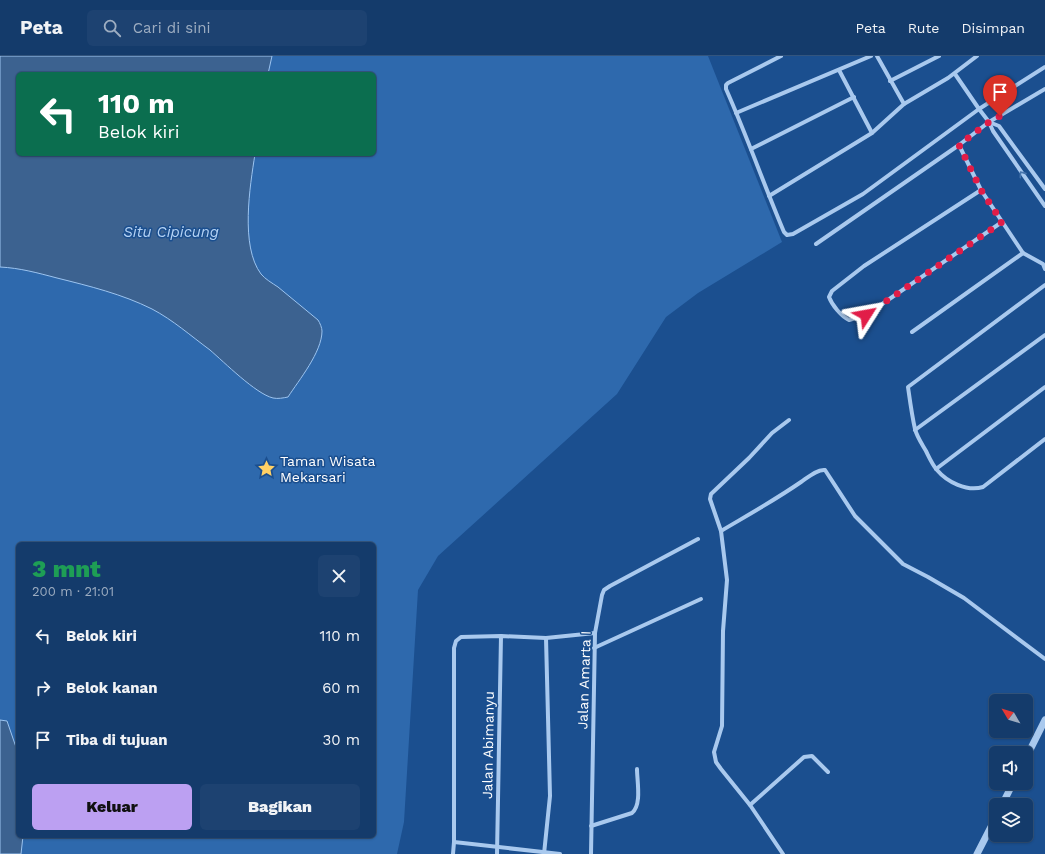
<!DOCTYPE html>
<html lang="id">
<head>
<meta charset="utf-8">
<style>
  :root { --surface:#143b6b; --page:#1d4271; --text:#f1f3f6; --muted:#9dadc1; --line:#33557e; --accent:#bca0f2 }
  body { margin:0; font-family:"Work Sans",sans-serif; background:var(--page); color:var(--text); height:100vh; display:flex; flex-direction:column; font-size:15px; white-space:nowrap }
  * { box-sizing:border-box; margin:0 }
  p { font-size:13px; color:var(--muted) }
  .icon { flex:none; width:22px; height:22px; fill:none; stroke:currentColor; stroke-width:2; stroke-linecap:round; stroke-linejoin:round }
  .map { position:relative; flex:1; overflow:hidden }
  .panel { position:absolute; left:16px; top:486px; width:360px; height:296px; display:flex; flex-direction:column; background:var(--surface); border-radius:6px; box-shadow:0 1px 3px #0004,0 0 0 1px var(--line) }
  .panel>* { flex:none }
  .top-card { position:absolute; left:16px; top:16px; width:360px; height:84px; border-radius:6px; box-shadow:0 1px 3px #0004,0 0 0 1px var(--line); background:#0b6e4f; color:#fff; overflow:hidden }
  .needle { width:26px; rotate:308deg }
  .tools { position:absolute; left:989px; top:638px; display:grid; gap:8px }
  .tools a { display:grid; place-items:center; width:44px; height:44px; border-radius:6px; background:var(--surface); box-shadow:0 1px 3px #0004,0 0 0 1px var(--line); font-size:20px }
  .pin { position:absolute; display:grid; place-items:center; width:34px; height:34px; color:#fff; margin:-41px -17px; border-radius:50% 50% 50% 0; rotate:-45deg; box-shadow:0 0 4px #0007 }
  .pin .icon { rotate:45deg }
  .me { position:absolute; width:44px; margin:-22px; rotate:56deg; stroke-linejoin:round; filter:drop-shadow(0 0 3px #0008) }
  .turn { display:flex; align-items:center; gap:14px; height:84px; padding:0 16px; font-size:18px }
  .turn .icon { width:52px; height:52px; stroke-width:2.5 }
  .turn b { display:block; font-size:28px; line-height:34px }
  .round { display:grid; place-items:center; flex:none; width:42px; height:42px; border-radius:6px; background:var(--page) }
  .summary { display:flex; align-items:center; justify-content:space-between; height:68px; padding:0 16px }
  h1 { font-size:24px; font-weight:800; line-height:30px; color:#1e9e55 }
  .cta { display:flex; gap:8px; margin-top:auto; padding:8px 16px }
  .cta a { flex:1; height:46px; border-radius:6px; background:var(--accent); color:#111; font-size:16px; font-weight:800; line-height:46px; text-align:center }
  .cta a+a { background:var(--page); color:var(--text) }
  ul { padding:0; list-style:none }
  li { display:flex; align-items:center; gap:12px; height:52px; padding:0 16px }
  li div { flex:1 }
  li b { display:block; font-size:15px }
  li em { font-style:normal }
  header { display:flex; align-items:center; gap:24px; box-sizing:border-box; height:56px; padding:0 20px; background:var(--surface); border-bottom:1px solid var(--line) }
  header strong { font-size:19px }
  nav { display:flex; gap:22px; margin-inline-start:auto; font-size:14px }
  .search { width:280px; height:36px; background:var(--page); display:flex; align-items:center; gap:10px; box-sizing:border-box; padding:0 14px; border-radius:6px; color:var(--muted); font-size:15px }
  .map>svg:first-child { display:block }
</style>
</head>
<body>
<header>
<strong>Peta</strong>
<div class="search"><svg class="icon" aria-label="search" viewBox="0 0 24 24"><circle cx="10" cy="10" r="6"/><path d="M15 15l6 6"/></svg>Cari di sini</div>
<nav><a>Peta</a><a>Rute</a><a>Disimpan</a></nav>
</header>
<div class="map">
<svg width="1045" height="798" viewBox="0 0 1045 798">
  <rect width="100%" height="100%" fill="#1b4f8f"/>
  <path fill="#2e69ad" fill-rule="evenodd" d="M 0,0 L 708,0 L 782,186 L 698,237 L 666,261 L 617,338 L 438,500 L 418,534 L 404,766 L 397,798 L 0,798 ZM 18,18 L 374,18 L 374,98 L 18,98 ZM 18,488 L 374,488 L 374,780 L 18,780 Z"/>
  <g fill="#3c6290" stroke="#9cc4f0">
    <path d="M 0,0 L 272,0 L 268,18 L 18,18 L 18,98 L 255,98 C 250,130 240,190 261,218 C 265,223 272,227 278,231 C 291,242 305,253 318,264 C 320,267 322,272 322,275 C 322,296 299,324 288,341 C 283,342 278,343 273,342 C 256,338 224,306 210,294 C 191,280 173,264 152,253 C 122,238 89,230 57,222 C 38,217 20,212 0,211 Z"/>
    <path d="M 0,664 L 7,665 L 18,697 L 18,780 L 23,780 L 21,798 L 0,798 Z"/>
  </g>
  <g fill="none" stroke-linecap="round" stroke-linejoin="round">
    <g stroke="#a9c9ee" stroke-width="4">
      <path d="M 781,0 L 728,27 L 726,29 L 726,33 C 747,80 764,129 784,176 L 787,179 L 793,178 L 863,138 L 979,53 L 1045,11"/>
      <path d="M 877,0 L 904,48"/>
      <path d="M 839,14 L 872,77"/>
      <path d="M 955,18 L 979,53 L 989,66 L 993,75 L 1045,150"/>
      <path d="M 890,25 L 939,0"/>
      <path d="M 736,57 L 871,0"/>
      <path d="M 989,66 L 999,70 L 1045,133"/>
      <path d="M 959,89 L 981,134 L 1023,197 L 1043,208 L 1045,213"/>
      <path d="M 751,93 L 854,41"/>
      <path d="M 981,134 L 864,210 L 832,235 L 829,241 C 832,249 841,260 849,264 L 866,259 L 1002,166"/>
      <path d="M 769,140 L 872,77 L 904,48 L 948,22 L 977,0"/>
      <path d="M 816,188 L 959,89 L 989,66 L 1045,33"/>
      <path d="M 1045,229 L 908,331 C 910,345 912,360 915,373 C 917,381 922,388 926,395 C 929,401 932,408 937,414 C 947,426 967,436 983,431 L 1045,383"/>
      <path d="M 912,276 L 1023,197"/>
      <path d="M 915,374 L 1045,279"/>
      <path d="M 936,413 L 1045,331"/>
      <path d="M 721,475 C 748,459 775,444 801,426 C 807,422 817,413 825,414 L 855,460 L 903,508 L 928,521 L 964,542 L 1045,603"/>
      <path d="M 594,592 L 701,543"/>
      <path d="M 750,749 L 804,701 L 812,700 L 828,716"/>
      <path d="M 591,770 L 632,757 C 642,749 637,725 637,713"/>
      <path d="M 454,786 L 560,798"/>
      <path d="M 453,798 L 454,786 L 454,592 L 456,585 L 461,581 L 501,580 L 546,582 L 595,577"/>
      <path d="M 497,798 L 501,580"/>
      <path d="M 544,798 L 550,740 L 546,582"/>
      <path d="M 591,798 L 595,577 L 602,539 L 604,534 L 610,530 L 698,483"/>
      <path d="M 783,798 L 750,749 L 721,713 L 716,706 L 714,696 L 722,670 L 723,575 L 727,524 L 721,475 L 710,443 L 711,438 L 749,402 L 772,377 L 789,364"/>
    </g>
    <g stroke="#a9c9ee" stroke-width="7">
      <path d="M 1026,702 L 1045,664"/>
      <path d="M 1002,749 L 1013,727"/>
      <path d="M 977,798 L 996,761"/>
    </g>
  </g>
  <defs><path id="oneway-chevron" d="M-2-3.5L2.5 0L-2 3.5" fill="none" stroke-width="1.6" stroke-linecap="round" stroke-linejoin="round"/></defs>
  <use stroke="#4674ac" href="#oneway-chevron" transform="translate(1022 118) rotate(-125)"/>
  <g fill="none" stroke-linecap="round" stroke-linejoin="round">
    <path stroke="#e11d48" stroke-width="7" stroke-dasharray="0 12.6" d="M 866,259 L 1002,166 L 981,134 L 959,89 L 989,66 L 1000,60"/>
  </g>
  <defs>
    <symbol id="sight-bare" viewBox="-9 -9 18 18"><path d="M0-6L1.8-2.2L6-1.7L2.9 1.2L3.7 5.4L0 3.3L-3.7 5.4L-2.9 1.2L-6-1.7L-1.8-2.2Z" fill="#ffd166" stroke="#1b4f8f" stroke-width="2.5" paint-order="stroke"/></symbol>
  </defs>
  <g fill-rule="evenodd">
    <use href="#sight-bare" x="254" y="400" width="25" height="25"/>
  </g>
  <g text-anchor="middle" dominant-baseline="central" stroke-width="3" stroke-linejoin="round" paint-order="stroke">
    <g font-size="14" fill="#fff" stroke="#1b4f8f" text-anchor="start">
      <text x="280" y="405">Taman Wisata<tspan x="280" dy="16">Mekarsari</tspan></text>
    </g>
    <g font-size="14" fill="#fff" stroke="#1b4f8f">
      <text transform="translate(584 624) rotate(-88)">Jalan Amarta I</text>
      <text transform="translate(488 689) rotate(-89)">Jalan Abimanyu</text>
    </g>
    <g font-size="15" font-style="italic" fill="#b5d3f5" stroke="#1b4f8f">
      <text x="171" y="176">Situ Cipicung</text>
    </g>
  </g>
</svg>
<div class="tools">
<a><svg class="needle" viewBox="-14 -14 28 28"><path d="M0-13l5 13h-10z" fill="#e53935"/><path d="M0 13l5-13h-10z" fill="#9dadc1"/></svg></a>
<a><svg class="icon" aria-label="sound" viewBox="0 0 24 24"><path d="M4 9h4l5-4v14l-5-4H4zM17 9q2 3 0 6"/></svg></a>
<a><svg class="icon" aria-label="layers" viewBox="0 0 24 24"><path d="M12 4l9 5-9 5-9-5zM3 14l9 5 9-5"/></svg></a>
</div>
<div class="pin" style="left:1000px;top:60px;background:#d93025"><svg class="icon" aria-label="arrive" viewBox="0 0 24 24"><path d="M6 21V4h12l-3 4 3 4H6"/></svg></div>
<svg class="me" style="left:866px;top:259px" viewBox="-20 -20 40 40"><path d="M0-17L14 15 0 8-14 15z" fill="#e11d48" stroke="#fff" stroke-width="4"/></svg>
<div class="top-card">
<div class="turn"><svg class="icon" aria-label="left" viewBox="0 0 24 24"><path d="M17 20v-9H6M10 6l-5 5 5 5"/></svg><div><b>110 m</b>Belok kiri</div></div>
</div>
<section class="panel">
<div class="summary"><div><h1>3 mnt</h1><p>200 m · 21:01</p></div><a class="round"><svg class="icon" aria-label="close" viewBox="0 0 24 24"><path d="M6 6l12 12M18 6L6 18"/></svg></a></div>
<ul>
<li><svg class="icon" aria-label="left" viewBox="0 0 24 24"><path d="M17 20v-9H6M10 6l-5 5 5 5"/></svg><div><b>Belok kiri</b></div><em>110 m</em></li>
<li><svg class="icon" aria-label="right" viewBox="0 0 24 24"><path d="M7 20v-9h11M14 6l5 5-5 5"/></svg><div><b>Belok kanan</b></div><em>60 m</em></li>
<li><svg class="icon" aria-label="arrive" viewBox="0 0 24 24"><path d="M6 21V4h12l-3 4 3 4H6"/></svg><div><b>Tiba di tujuan</b></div><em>30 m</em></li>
</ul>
<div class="cta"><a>Keluar</a><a>Bagikan</a></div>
</section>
</div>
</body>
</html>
